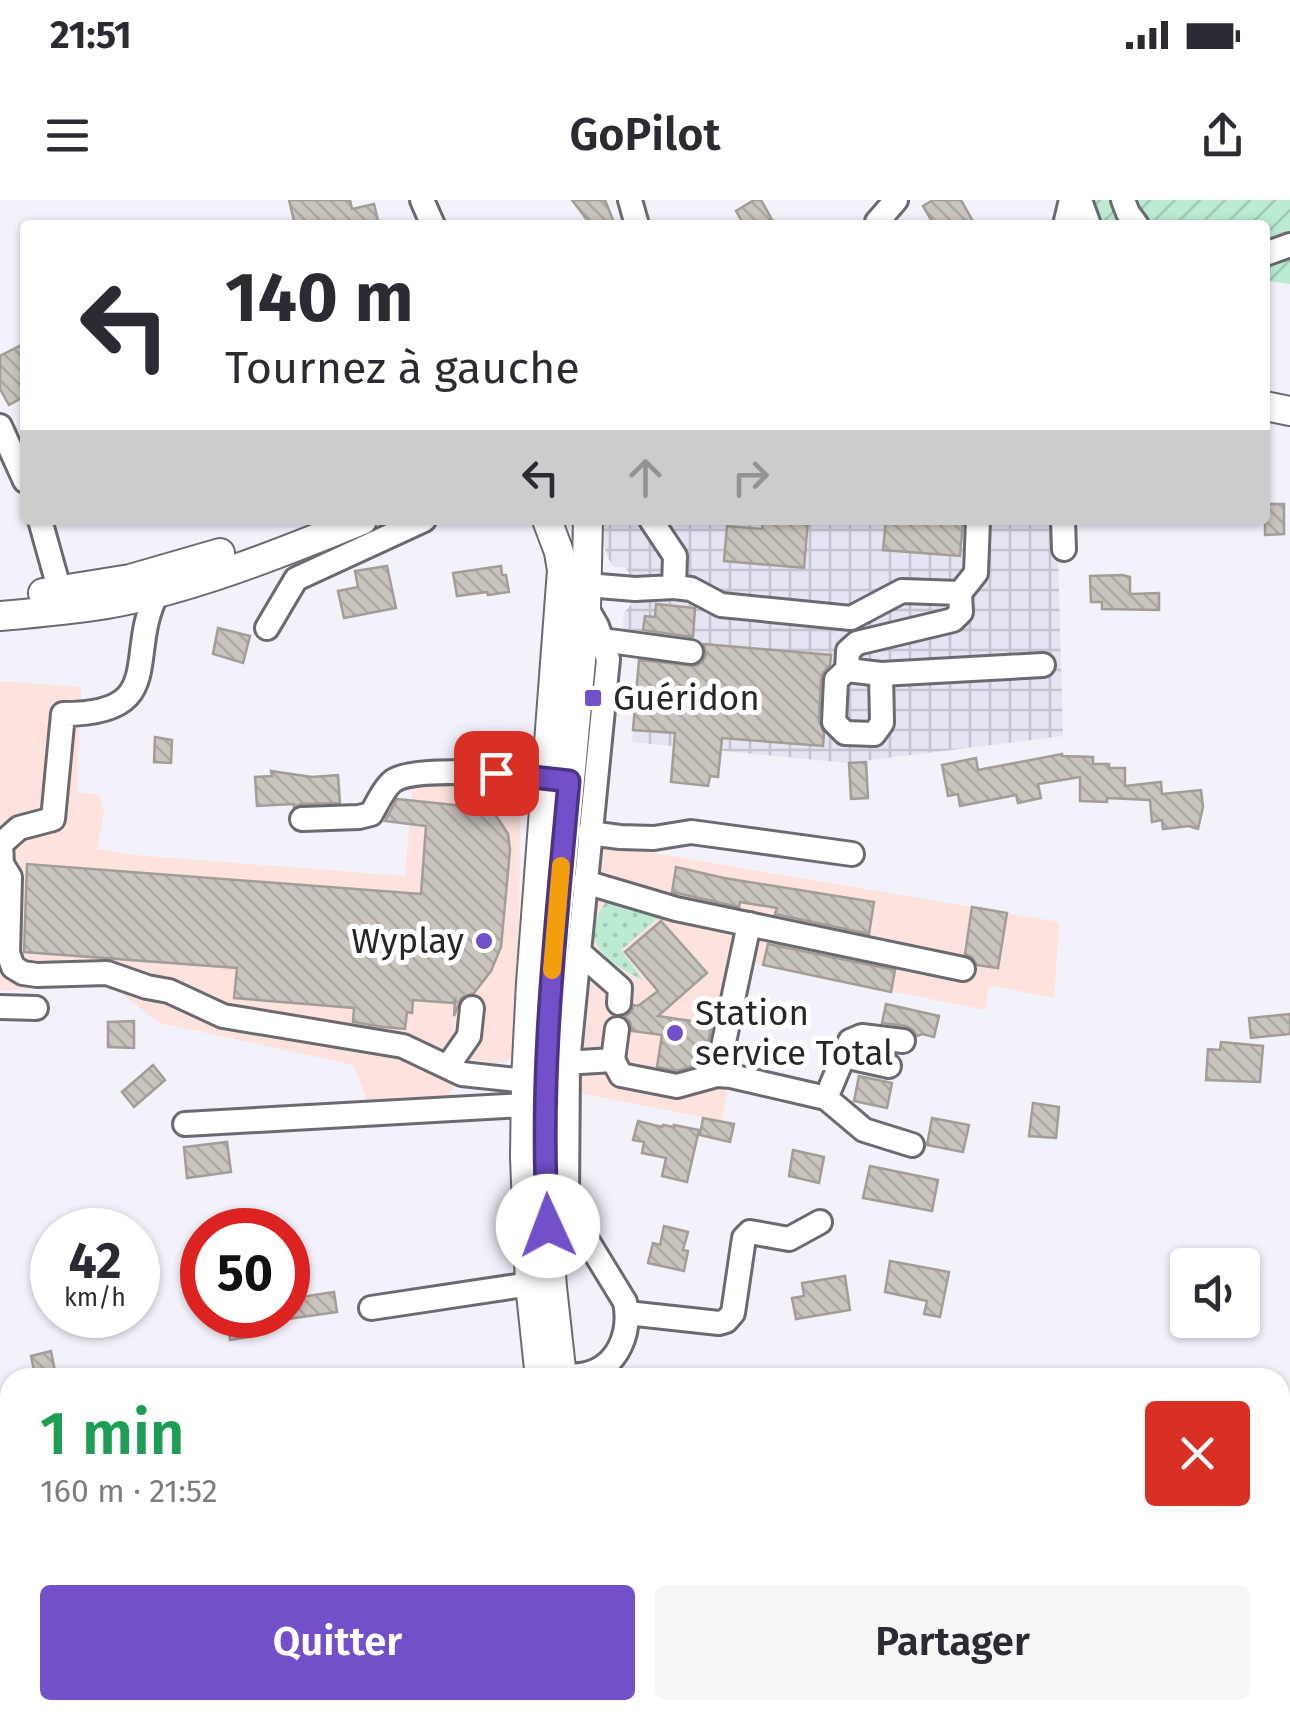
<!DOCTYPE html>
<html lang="fr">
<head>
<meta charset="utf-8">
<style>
  :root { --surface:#fff; --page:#f7f7f7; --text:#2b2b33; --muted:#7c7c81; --accent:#7250c9 }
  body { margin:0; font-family:"Fira Sans",sans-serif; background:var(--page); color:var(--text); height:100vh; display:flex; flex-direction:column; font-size:38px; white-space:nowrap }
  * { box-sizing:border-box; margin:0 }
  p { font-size:32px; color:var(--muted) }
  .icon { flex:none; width:55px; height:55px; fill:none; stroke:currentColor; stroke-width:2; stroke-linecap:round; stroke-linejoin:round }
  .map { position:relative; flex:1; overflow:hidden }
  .drawer { position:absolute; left:0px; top:1168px; width:1290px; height:352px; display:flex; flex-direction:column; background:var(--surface); border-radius:30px 30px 0 0; box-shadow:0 2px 8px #0004 }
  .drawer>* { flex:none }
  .top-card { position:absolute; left:20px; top:20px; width:1250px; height:305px; border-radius:10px; box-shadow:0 2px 8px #0004; background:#fff; color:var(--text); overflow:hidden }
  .controls { position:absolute; left:1170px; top:1048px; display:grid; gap:20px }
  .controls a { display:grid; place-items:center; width:90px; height:90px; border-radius:10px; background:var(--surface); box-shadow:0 2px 8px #0004; font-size:50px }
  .speed { position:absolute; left:30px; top:1008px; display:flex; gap:20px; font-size:50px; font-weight:700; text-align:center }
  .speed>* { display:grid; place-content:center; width:130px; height:130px; border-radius:50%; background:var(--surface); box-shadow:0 2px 8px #0004; line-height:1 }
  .speed small { font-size:25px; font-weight:400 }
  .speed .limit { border:15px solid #d22; background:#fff; color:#111 }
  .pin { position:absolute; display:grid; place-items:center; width:85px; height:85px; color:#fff; margin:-42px; border-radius:20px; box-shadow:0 5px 15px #0006 }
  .me { position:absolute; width:110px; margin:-55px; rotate:358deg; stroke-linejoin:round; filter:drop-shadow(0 0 8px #0008) }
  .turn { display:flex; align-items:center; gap:35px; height:210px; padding:0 40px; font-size:45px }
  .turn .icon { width:130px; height:130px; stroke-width:2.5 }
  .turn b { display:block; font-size:70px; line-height:85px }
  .lanes { display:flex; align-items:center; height:95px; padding:0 40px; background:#0003; justify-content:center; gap:50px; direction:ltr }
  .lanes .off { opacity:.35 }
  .round { display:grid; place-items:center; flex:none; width:105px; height:105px; border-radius:10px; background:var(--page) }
  .head { display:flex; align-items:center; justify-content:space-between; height:170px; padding:0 40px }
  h1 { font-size:60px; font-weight:600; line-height:75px; color:#1e9e55 }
  .action { display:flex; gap:20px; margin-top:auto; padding:20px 40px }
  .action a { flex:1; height:115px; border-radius:10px; background:var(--accent); color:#fff; font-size:40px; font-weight:600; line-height:115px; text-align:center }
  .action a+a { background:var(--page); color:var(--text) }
  .status { display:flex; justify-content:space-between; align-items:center; height:70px; padding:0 50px; background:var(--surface); direction:ltr }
  .status svg { height:28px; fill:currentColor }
  header { display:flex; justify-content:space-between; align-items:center; height:130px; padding:0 40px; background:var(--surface); font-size:45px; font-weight:600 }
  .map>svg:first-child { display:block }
</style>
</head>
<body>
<div class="status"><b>21:51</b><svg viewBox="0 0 49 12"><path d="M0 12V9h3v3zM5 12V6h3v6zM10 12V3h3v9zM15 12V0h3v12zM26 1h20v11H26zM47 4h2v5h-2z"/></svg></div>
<header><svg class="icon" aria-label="menu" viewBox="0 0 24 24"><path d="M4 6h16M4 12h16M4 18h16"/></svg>GoPilot<svg class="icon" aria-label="share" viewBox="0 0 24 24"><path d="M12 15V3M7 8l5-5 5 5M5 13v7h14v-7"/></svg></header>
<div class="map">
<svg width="1290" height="1519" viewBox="0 0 1290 1519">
  <defs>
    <pattern id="industrial-grid" width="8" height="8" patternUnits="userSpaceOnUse" patternTransform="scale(2.5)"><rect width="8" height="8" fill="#e6e3f3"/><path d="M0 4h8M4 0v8" fill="none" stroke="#c5c3d0"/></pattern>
    <pattern id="grass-dots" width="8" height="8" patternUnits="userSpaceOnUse" patternTransform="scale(2.5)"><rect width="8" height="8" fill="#bbebd1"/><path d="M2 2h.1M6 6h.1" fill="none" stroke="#a1cab3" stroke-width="1.8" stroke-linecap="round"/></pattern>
    <pattern id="garden-furrows" width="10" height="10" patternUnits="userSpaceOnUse" patternTransform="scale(2.5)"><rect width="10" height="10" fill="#bbebd1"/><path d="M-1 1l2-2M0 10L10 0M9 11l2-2" fill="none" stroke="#a1cab3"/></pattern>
    <pattern id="building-back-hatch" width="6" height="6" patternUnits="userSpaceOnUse" patternTransform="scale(2.5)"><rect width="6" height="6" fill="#cac4be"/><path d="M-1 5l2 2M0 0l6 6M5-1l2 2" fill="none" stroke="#aea8a3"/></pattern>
  </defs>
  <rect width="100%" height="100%" fill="#f3f1fa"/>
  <g fill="#fde2de">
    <path d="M 0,481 L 81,487 L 77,592 L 100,595 L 104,612 L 97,649 L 134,655 L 405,676 L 413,580 L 521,583 L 517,846 L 513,856 L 506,862 L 497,863 L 470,859 L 443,906 L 371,912 L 354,865 L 160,823 L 107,784 L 0,791 Z"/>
    <path d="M 601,644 L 1059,722 L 1054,798 L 989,785 L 985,810 L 751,763 L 722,921 L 575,892 Z"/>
    <path d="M 1290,1194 L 1290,1519 L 1208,1519 L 1208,1510 L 1280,1510 L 1280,1196 Z"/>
  </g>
  <path fill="url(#industrial-grid)" d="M 601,320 L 1057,320 L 1063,536 L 847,563 L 632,542 L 641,440 L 623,431 L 624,413 L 634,401 L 635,382 L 625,367 L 614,367 L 608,358 L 601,336 Z"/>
  <path fill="url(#grass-dots)" d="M 615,700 L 669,716 L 667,722 L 657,719 L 621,750 L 644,781 C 610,763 574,743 606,702 Z"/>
  <path fill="url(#garden-furrows)" d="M 1095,0 L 1290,0 L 1290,84 L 1269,81 L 1265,97 L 1265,25 L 1103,25 Z"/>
  <g fill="url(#building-back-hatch)" stroke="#a39d97" stroke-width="2.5">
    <path d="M 289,0 L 350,0 L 352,9 L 374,4 L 379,25 L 295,25 Z"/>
    <path d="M 572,0 L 605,0 L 615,25 L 591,25 Z"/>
    <path d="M 754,0 L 761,0 L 775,25 L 744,25 L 736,11 Z"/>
    <path d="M 933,0 L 961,0 L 975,25 L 934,25 L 923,6 Z"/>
    <path d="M 25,143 L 25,196 L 9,205 L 0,189 L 0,156 Z"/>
    <path d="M 1265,304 L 1284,304 L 1284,334 L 1265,335 Z"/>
    <path d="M 763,320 L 808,320 L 804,368 L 724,361 L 727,326 L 762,329 Z"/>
    <path d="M 886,320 L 963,320 L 960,356 L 883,350 Z"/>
    <path d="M 387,366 L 396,408 L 344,418 L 338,391 L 358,387 L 355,371 Z"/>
    <path d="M 501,366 L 502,375 L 506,375 L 509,392 L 488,395 L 487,392 L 457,396 L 453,373 Z"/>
    <path d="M 1122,375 L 1130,377 L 1130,394 L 1159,393 L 1159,410 L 1102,409 L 1102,402 L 1091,402 L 1090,376 Z"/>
    <path d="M 656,404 L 695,408 L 693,437 L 643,430 L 645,416 L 655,417 Z"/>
    <path d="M 218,428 L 250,436 L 243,463 L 213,454 Z"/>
    <path d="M 704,444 L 831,455 L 830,465 L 823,473 L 821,479 L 819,521 L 824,533 L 823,546 L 722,538 L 718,577 L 710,576 L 708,586 L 671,582 L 675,533 L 633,530 L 639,460 L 696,466 L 702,462 L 706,455 Z"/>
    <path d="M 155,537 L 172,540 L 171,563 L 154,562 Z"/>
    <path d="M 1062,554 L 1062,556 L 1093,557 L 1093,564 L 1109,564 L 1109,568 L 1125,568 L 1125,586 L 1161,582 L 1162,594 L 1201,590 L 1203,607 L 1198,629 L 1189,626 L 1163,629 L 1162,620 L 1152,622 L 1150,600 L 1107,598 L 1107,602 L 1080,601 L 1080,577 L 1038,584 L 1041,598 L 1018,603 L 1016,595 L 960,606 L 958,594 L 948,596 L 942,565 L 976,558 L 978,570 Z"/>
    <path d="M 866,562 L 868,598 L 851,599 L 849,563 Z"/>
    <path d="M 271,571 L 312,577 L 338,575 L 340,603 L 301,604 L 294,607 L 294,604 L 257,606 L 255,577 L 272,576 Z"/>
    <path d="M 397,599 L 483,608 L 495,614 L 508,634 L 510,650 L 501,747 L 491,771 L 474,793 L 461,798 L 454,816 L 455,800 L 453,803 L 413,800 L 412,813 L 407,812 L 405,829 L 383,827 L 353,822 L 354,808 L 234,798 L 237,768 L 24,752 L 27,664 L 421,694 L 426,626 L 385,621 Z"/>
    <path d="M 676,667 L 724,678 L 874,702 L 869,734 L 775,714 L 777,708 L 740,702 L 739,707 L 672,692 Z"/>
    <path d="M 972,707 L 1007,713 L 998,768 L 977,765 L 972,757 L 965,754 Z"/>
    <path d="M 661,721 L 707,773 L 658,816 L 712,824 L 704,863 L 676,871 L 657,867 L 662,835 L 632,831 L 630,822 L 625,817 L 631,812 L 634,805 L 638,806 L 658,791 L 625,752 Z"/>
    <path d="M 768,744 L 895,770 L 891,792 L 763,765 Z"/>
    <path d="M 886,804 L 939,816 L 934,837 L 922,834 L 917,836 L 913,830 L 906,826 L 882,823 Z"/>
    <path d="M 1290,814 L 1290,834 L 1251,838 L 1249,818 Z"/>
    <path d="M 134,821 L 134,848 L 108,847 L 108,822 Z"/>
    <path d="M 1221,842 L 1263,846 L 1260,882 L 1206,880 L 1208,849 L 1220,850 Z"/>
    <path d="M 153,865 L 165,880 L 134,907 L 122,892 Z"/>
    <path d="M 859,876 L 892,883 L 887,908 L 854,901 Z"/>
    <path d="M 1033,903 L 1059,907 L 1056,938 L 1029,936 Z"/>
    <path d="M 703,918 L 734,924 L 730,942 L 700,935 Z"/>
    <path d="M 932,918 L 969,925 L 963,952 L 927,945 Z"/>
    <path d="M 638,921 L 662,927 L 663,925 L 674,927 L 674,925 L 699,930 L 687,982 L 662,976 L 666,958 L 642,953 L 644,942 L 633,940 Z"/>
    <path d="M 227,942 L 231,972 L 187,978 L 184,947 Z"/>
    <path d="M 793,950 L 824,957 L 819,983 L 789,976 Z"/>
    <path d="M 870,966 L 938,980 L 932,1011 L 863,998 Z"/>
    <path d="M 664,1026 L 688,1032 L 683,1050 L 688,1051 L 684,1071 L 648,1063 L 653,1043 L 660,1045 Z"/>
    <path d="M 890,1061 L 949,1072 L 940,1117 L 924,1114 L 927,1101 L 885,1092 Z"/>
    <path d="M 845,1076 L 850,1110 L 796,1119 L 792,1098 L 804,1096 L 802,1083 Z"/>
    <path d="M 334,1092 L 337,1112 L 288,1119 L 288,1099 Z"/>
    <path d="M 227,1115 L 245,1115 L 249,1137 L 230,1140 Z"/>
    <path d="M 51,1151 L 55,1171 L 35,1175 L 31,1156 Z"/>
  </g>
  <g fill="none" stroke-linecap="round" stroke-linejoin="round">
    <defs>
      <g id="minor">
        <path d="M 422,0 L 433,25"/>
        <path d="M 630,0 L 637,25"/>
        <path d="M 1080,0 L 1089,25"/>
        <path d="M 1123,0 L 1128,13 L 1137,25"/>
        <path d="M 877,22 L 896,0"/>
        <path d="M 1065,25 L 1071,0"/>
        <path d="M 1265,54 L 1290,45"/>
        <path d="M 0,226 L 25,281"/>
        <path d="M 40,320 L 64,406"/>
        <path d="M 1063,320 L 1064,349"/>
        <path d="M 587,385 L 635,389 L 674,387 L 675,356 L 651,320"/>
        <path d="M 674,387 L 691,389 L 721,405 L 851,418 L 902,391 L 960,393 L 961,412 L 953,420 L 857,443 L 848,451 L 847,470 L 836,480 L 834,522 L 845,533 L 874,534 L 882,523 L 881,474 L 847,470"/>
        <path d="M 158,392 C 124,454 170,514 63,514 L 53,619 L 19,628 L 1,644 L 2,664 L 10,677 L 8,753 L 13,767 L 23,773 L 37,775 L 107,773 L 147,787 L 169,791 L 223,816 L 403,846 L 462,874 L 526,881 L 548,864 L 613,860 L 617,829"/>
        <path d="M 960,393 L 976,373 L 978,320"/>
        <path d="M 267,428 L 296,379 L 424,320"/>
        <path d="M 602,440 L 691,452"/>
        <path d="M 881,474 L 1043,465"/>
        <path d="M 302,619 L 359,617 L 371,614 C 377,604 384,588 393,581 C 417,564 529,576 560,580"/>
        <path d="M 589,633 L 620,637 L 654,638 L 691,632 L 852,654"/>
        <path d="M 585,682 L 676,709 L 963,769"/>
        <path d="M 579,752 L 620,788 L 619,803"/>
        <path d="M 0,807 L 36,808"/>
        <path d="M 844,856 L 889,866"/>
        <path d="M 613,860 L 621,875 L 677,886 L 717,875 L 749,724"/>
        <path d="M 448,866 L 469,836 L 472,808"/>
        <path d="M 717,875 L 731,876 L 826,898 L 864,930 L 912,945"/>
        <path d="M 826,898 L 850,841 L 862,836 L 903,841"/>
        <path d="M 185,924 L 542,904"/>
        <path d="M 371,1108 L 530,1084"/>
        <path d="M 627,1113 L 719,1123 L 726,1121 L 733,1113 L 744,1038 L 750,1032 L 789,1039 L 820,1022"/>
        <path d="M 554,1178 C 564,1176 576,1176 586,1174 C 619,1166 631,1132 625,1102 L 573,1017 L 567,997 L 568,863 L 608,459 L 597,426 L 586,407"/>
        <path d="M 1285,1519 L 1287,1439"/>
      </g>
      <g id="major">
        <path d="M 1265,206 L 1290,211"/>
        <path d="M 43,393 L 130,379 L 220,353"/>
        <path d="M 0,416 C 36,413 72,410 107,404 C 189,390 284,352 362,320"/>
        <path d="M 540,1178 L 530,1084 L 525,957 L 526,881 L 531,783 L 562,370 L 559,352 L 547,320"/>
        <path d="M 562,1178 L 552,1087 L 545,996 L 545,904 L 551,785 L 586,407 L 588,320"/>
        <path d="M 581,1510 L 582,1519"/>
        <path d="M 601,1510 L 602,1519"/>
      </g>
    </defs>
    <use href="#minor" stroke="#6b6a71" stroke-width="28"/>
    <use href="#major" stroke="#6b6a71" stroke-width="32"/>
    <use href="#minor" stroke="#fff" stroke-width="22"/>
    <use href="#major" stroke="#fff" stroke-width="28"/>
  </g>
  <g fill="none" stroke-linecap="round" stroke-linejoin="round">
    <defs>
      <path id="route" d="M 496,573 L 569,581 C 556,728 538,878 548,1026"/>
    </defs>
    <use href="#route" stroke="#4a3483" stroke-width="25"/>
    <use href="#route" stroke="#7250c9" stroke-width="18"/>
    <path stroke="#f59e0b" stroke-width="18" d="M 552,770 L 561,666"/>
  </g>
  <g fill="#7250c9" stroke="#fff" stroke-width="4">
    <rect x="583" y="488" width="20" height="20" rx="5"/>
    <circle cx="484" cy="741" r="10"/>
    <circle cx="675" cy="833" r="10"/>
  </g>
  <g text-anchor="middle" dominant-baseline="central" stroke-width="10" stroke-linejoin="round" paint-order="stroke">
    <g font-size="35" fill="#272729" stroke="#fff" text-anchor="start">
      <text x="613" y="498">Guéridon</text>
      <text x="464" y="741" text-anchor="end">Wyplay</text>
      <text x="695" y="813">Station<tspan x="695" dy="40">service Total</tspan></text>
    </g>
  </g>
</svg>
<div class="controls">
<a><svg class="icon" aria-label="sound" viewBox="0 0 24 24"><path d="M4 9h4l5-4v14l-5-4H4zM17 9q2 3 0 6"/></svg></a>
</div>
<div class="speed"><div>42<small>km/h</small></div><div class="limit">50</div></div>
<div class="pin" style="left:496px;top:573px;background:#d93025"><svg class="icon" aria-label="arrive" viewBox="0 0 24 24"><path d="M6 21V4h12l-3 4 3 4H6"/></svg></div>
<svg class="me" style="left:548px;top:1026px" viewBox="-20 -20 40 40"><circle r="19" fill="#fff"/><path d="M0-13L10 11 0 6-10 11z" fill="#7250c9"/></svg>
<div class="top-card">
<div class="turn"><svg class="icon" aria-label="left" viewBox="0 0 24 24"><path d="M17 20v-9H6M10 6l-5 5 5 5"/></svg><div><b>140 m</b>Tournez à gauche</div></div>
<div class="lanes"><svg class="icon" aria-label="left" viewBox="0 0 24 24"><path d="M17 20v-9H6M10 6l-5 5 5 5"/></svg><svg class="icon off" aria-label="ahead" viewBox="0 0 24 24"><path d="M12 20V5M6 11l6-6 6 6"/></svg><svg class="icon off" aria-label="right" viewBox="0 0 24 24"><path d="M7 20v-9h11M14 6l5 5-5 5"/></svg></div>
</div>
<section class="drawer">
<div class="head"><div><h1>1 min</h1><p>160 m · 21:52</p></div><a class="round" style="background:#d93025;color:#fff"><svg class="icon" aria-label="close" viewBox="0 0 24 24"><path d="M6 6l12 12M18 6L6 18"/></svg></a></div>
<div class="action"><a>Quitter</a><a>Partager</a></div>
</section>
</div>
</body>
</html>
